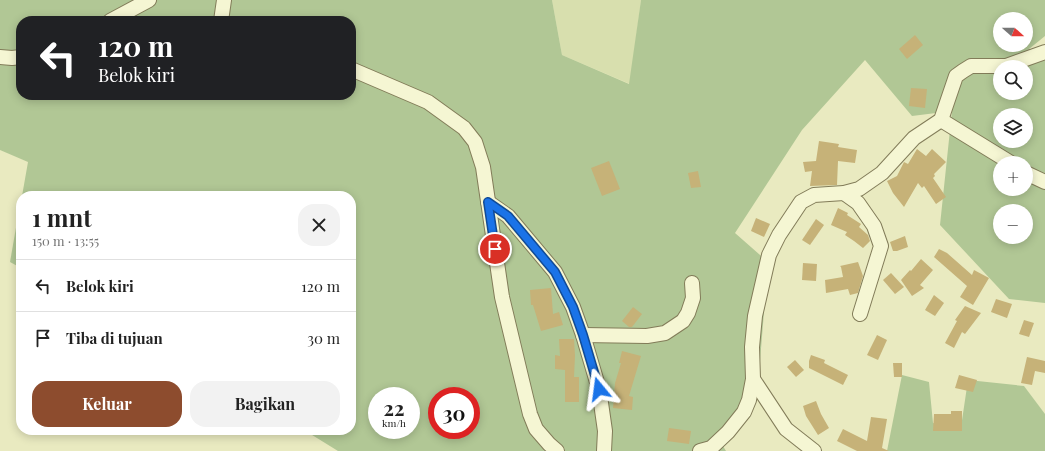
<!DOCTYPE html>
<html lang="id">
<head>
<meta charset="utf-8">
<style>
  :root { --surface:#fff; --page:#f2f2f2; --text:#222; --muted:#767676; --line:#e0e0e0; --accent:#8d4c2e }
  body { margin:0; font-family:"Playfair Display",serif; background:var(--page); color:var(--text); height:100vh; display:flex; flex-direction:column; font-size:15px; white-space:nowrap }
  * { box-sizing:border-box; margin:0 }
  p { font-size:13px; color:var(--muted) }
  .icon { flex:none; width:22px; height:22px; fill:none; stroke:currentColor; stroke-width:2; stroke-linecap:round; stroke-linejoin:round }
  .map { position:relative; flex:1; overflow:hidden }
  .drawer { position:absolute; left:16px; top:191px; width:340px; height:244px; display:flex; flex-direction:column; background:var(--surface); border-radius:16px; box-shadow:0 2px 10px #0003 }
  .drawer>* { flex:none }
  .hud { position:absolute; left:16px; top:16px; width:340px; height:84px; border-radius:16px; box-shadow:0 2px 10px #0003; background:#202124; color:#fff; overflow:hidden }
  .needle { width:26px; rotate:111deg }
  .tools { position:absolute; left:993px; top:12px; display:grid; gap:8px }
  .tools a { display:grid; place-items:center; width:40px; height:40px; border-radius:50%; background:var(--surface); box-shadow:0 2px 10px #0003; font-size:20px }
  .speed { position:absolute; left:368px; top:387px; display:flex; gap:8px; font-size:20px; font-weight:700; text-align:center }
  .speed>* { display:grid; place-content:center; width:52px; height:52px; border-radius:50%; background:var(--surface); box-shadow:0 2px 10px #0003; line-height:1 }
  .speed small { font-size:10px; font-weight:400 }
  .speed .limit { border:6px solid #d22; background:#fff; color:#111 }
  .pin { position:absolute; display:grid; place-items:center; width:34px; height:34px; color:#fff; margin:-17px; border:2px solid #fff; border-radius:50%; box-shadow:0 1px 4px #0007 }
  .me { position:absolute; width:44px; margin:-22px; rotate:344deg; stroke-linejoin:round; filter:drop-shadow(0 0 3px #0008) }
  .turn { display:flex; align-items:center; gap:14px; height:84px; padding:0 16px; font-size:18px }
  .turn .icon { width:52px; height:52px; stroke-width:2.5 }
  .turn b { display:block; font-size:28px; line-height:34px }
  .round { display:grid; place-items:center; flex:none; width:42px; height:42px; border-radius:16px; background:var(--page) }
  .head { display:flex; align-items:center; justify-content:space-between; height:68px; padding:0 16px }
  h1 { font-size:24px; font-weight:700; line-height:30px }
  .cta { display:flex; gap:8px; margin-top:auto; padding:8px 16px }
  .cta a { flex:1; height:46px; border-radius:16px; background:var(--accent); color:#fff; font-size:16px; font-weight:700; line-height:46px; text-align:center }
  .cta a+a { background:var(--page); color:var(--text) }
  ul { padding:0; list-style:none }
  li { display:flex; align-items:center; gap:12px; height:52px; padding:0 16px; border-top:1px solid var(--line) }
  li div { flex:1 }
  li b { display:block; font-size:15px }
  li em { font-style:normal }
  .map>svg:first-child { display:block }
</style>
</head>
<body>
<div class="map">
<svg width="1045" height="451" viewBox="0 0 1045 451">
  <rect width="100%" height="100%" fill="#e9eac0"/>
  <path fill="#d8dfae" d="M 552,0 L 641,0 L 630,84 L 562,55 Z"/>
  <g fill="#b1c795" fill-rule="evenodd">
    <path d="M 0,0 L 552,0 L 562,55 L 629,84 L 641,0 L 1045,0 L 1045,36 L 1029,49 L 1045,52 L 1045,303 L 1009,299 L 940,225 L 952,111 L 912,116 L 865,60 L 802,130 L 735,233 L 768,262 L 758,386 L 718,438 L 726,451 L 338,451 L 304,430 L 351,430 L 351,196 L 22,196 L 28,162 L 0,150 ZM 1000,19 L 1026,19 L 1026,45 L 1000,45 ZM 21,21 L 351,21 L 351,95 L 21,95 ZM 1000,67 L 1026,67 L 1026,93 L 1000,93 ZM 1000,115 L 1026,115 L 1026,141 L 1000,141 ZM 1000,163 L 1026,163 L 1026,189 L 1000,189 ZM 1000,211 L 1026,211 L 1026,237 L 1000,237 ZM 377,396 L 411,396 L 411,430 L 377,430 ZM 437,396 L 471,396 L 471,430 L 437,430 Z"/>
    <path d="M 21,199 L 21,268 L 10,262 Z"/>
    <path d="M 902,375 L 929,382 L 933,423 L 961,427 L 968,380 L 1024,386 L 1045,414 L 1045,451 L 887,451 Z"/>
  </g>
  <g fill="#c6b278">
    <path d="M 915,35 L 923,45 L 907,59 L 899,49 Z"/>
    <path d="M 911,88 L 927,89 L 925,108 L 909,106 Z"/>
    <path d="M 819,141 L 839,144 L 838,147 L 857,150 L 855,163 L 838,161 L 837,185 L 810,186 L 812,171 L 805,172 L 803,162 L 816,161 Z"/>
    <path d="M 917,149 L 926,156 L 932,149 L 946,162 L 934,174 L 935,176 L 933,178 L 946,197 L 936,204 L 924,186 L 922,188 L 918,183 L 904,207 L 893,193 L 887,181 L 897,176 L 904,162 L 908,164 Z"/>
    <path d="M 609,161 L 620,189 L 602,196 L 591,168 Z"/>
    <path d="M 698,171 L 701,187 L 691,188 L 688,173 Z"/>
    <path d="M 838,208 L 848,213 L 847,215 L 861,224 L 859,227 L 868,235 L 870,241 L 863,248 L 854,241 L 845,235 L 847,232 L 831,225 Z"/>
    <path d="M 756,218 L 770,224 L 764,237 L 751,231 Z"/>
    <path d="M 816,219 L 824,225 L 810,245 L 802,240 Z"/>
    <path d="M 905,236 L 908,247 L 897,251 L 893,251 L 890,242 Z"/>
    <path d="M 939,249 L 947,253 L 972,275 L 974,270 L 989,278 L 973,305 L 960,297 L 967,286 L 934,257 Z"/>
    <path d="M 921,259 L 933,270 L 920,285 L 924,288 L 912,296 L 901,280 L 910,270 L 911,271 Z"/>
    <path d="M 858,262 L 863,276 L 858,293 L 850,295 L 848,289 L 826,293 L 825,280 L 843,277 L 841,267 L 840,266 Z"/>
    <path d="M 803,263 L 817,264 L 816,281 L 802,280 Z"/>
    <path d="M 891,273 L 904,287 L 895,294 L 883,280 Z"/>
    <path d="M 551,288 L 553,314 L 559,312 L 563,325 L 541,331 L 533,305 L 531,305 L 530,290 Z"/>
    <path d="M 934,295 L 944,303 L 935,316 L 925,310 Z"/>
    <path d="M 996,299 L 1012,304 L 1007,318 L 991,312 Z"/>
    <path d="M 965,306 L 981,313 L 965,334 L 962,332 L 954,348 L 945,343 L 957,321 L 955,320 Z"/>
    <path d="M 633,307 L 642,314 L 632,327 L 629,327 L 622,321 Z"/>
    <path d="M 1024,320 L 1034,323 L 1029,337 L 1019,334 Z"/>
    <path d="M 877,335 L 887,340 L 878,360 L 867,355 Z"/>
    <path d="M 559,339 L 574,339 L 575,356 L 574,377 L 579,377 L 579,402 L 565,402 L 565,370 L 555,369 L 555,355 L 560,356 Z"/>
    <path d="M 622,351 L 641,356 L 629,396 L 633,397 L 632,410 L 613,408 L 615,383 L 621,363 L 619,363 Z"/>
    <path d="M 811,355 L 825,360 L 824,363 L 848,375 L 843,385 L 809,368 L 809,361 Z"/>
    <path d="M 1027,357 L 1045,361 L 1045,373 L 1035,371 L 1032,385 L 1021,383 Z"/>
    <path d="M 795,360 L 804,370 L 796,377 L 787,367 Z"/>
    <path d="M 893,363 L 902,363 L 902,377 L 894,377 Z"/>
    <path d="M 959,375 L 977,380 L 973,392 L 955,388 Z"/>
    <path d="M 816,401 L 821,414 L 829,428 L 818,435 L 806,416 L 803,406 Z"/>
    <path d="M 951,411 L 962,411 L 962,431 L 933,431 L 934,414 L 951,414 Z"/>
    <path d="M 871,417 L 887,419 L 882,448 L 889,451 L 857,451 L 837,441 L 843,429 L 867,441 Z"/>
    <path d="M 669,428 L 691,431 L 689,444 L 667,441 Z"/>
  </g>
  <g fill="none" stroke-linecap="round" stroke-linejoin="round">
    <defs>
      <g id="minor">
        <path d="M 110,21 L 149,0"/>
        <path d="M 221,21 L 224,0"/>
        <path d="M 0,57 L 12,58 L 21,57"/>
        <path d="M 351,69 L 428,102 L 464,128 L 475,142 L 483,167 L 502,297 L 530,414 L 536,429 L 549,444 L 557,451"/>
        <path d="M 941,120 L 1011,163"/>
        <path d="M 1026,173 L 1045,182"/>
        <path d="M 844,193 L 858,203 L 874,226 L 881,246 L 860,314"/>
        <path d="M 488,202 L 508,216 L 555,272 L 573,307 L 583,335 L 599,389 L 605,431 L 604,451"/>
        <path d="M 583,335 L 647,336 L 665,333 L 683,321 L 688,313 L 693,298 L 692,283"/>
        <path d="M 700,451 L 711,448 L 728,432 L 744,412 L 749,400 L 753,379"/>
        <path d="M 814,451 L 786,429 L 753,379 L 752,347 L 755,316 L 769,255 L 779,235 L 801,202 L 814,195 L 844,193 L 859,189 L 882,173 L 914,138 L 941,120 L 956,76 L 963,71 L 971,66 L 1006,66 L 1045,52"/>
      </g>
    </defs>
    <use href="#minor" stroke="#827c59" stroke-width="16"/>
    <use href="#minor" stroke="#f5f6d3" stroke-width="14"/>
  </g>
  <g fill="none" stroke-linecap="round" stroke-linejoin="round">
    <defs>
      <path id="route" d="M 495,249 L 488,202 L 508,216 L 555,272 L 573,307 L 583,335 L 599,389"/>
    </defs>
    <use href="#route" stroke="#114b97" stroke-width="10"/>
    <use href="#route" stroke="#1a73e8" stroke-width="7"/>
  </g>
</svg>
<div class="tools">
<a><svg class="needle" viewBox="-14 -14 28 28"><path d="M0-13l5 13h-10z" fill="#e53935"/><path d="M0 13l5-13h-10z" fill="#767676"/></svg></a>
<a><svg class="icon" aria-label="search" viewBox="0 0 24 24"><circle cx="10" cy="10" r="6"/><path d="M15 15l6 6"/></svg></a>
<a><svg class="icon" aria-label="layers" viewBox="0 0 24 24"><path d="M12 4l9 5-9 5-9-5zM3 14l9 5 9-5"/></svg></a>
<a>+</a>
<a>−</a>
</div>
<div class="speed"><div>22<small>km/h</small></div><div class="limit">30</div></div>
<div class="pin" style="left:495px;top:249px;background:#d93025"><svg class="icon" aria-label="arrive" viewBox="0 0 24 24"><path d="M6 21V4h12l-3 4 3 4H6"/></svg></div>
<svg class="me" style="left:599px;top:389px" viewBox="-20 -20 40 40"><path d="M0-17L14 15 0 8-14 15z" fill="#1a73e8" stroke="#fff" stroke-width="4"/></svg>
<div class="hud">
<div class="turn"><svg class="icon" aria-label="left" viewBox="0 0 24 24"><path d="M17 20v-9H6M10 6l-5 5 5 5"/></svg><div><b>120 m</b>Belok kiri</div></div>
</div>
<section class="drawer">
<div class="head"><div><h1>1 mnt</h1><p>150 m · 13:55</p></div><a class="round"><svg class="icon" aria-label="close" viewBox="0 0 24 24"><path d="M6 6l12 12M18 6L6 18"/></svg></a></div>
<ul>
<li><svg class="icon" aria-label="left" viewBox="0 0 24 24"><path d="M17 20v-9H6M10 6l-5 5 5 5"/></svg><div><b>Belok kiri</b></div><em>120 m</em></li>
<li><svg class="icon" aria-label="arrive" viewBox="0 0 24 24"><path d="M6 21V4h12l-3 4 3 4H6"/></svg><div><b>Tiba di tujuan</b></div><em>30 m</em></li>
</ul>
<div class="cta"><a>Keluar</a><a>Bagikan</a></div>
</section>
</div>
</body>
</html>
